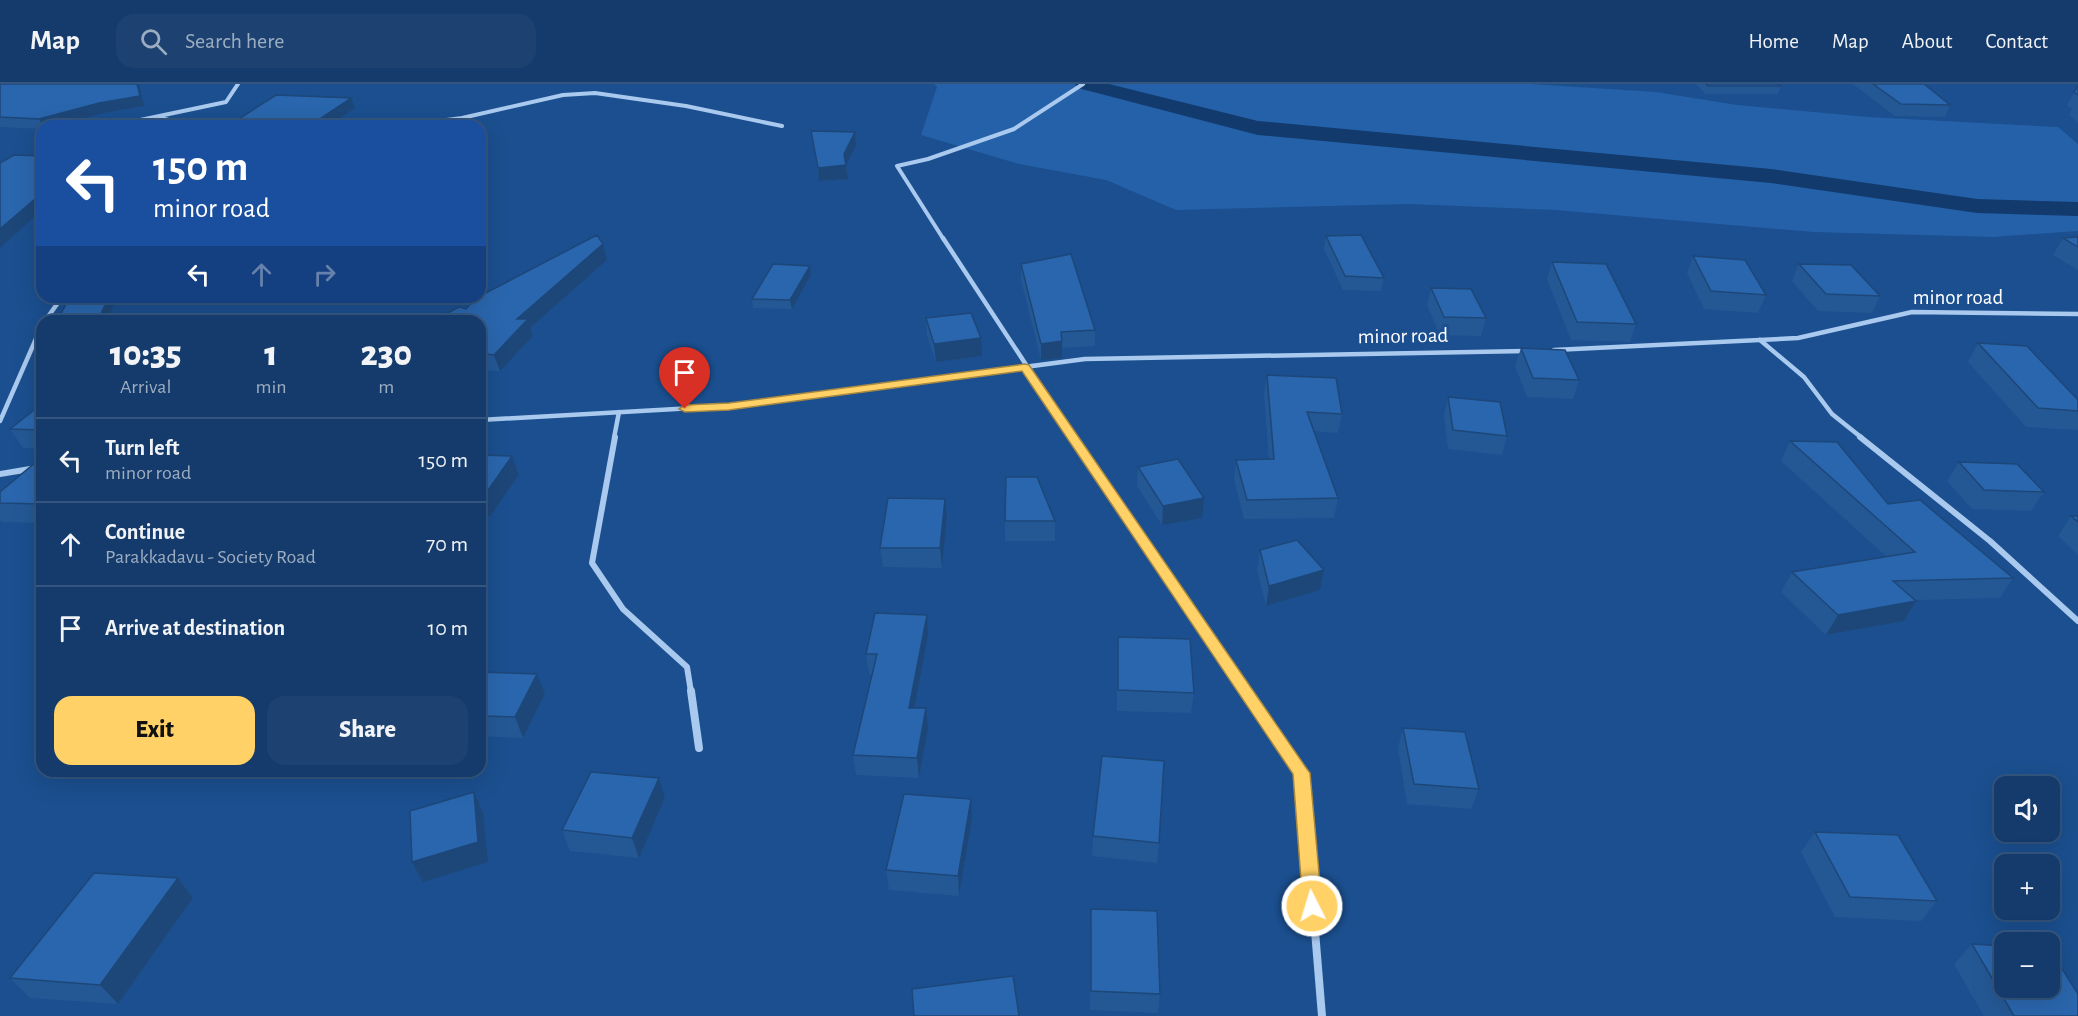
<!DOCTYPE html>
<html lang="en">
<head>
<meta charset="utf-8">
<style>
  :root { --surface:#143b6b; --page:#1d4271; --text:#f1f3f6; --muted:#9dadc1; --line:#33557e; --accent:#ffd166 }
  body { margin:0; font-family:"Alegreya Sans",sans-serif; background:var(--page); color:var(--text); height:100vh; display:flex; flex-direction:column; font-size:22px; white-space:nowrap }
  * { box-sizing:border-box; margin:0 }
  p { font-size:20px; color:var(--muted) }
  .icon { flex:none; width:33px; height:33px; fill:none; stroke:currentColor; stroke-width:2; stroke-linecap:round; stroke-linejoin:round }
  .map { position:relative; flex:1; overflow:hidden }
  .side { position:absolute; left:36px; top:231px; width:450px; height:462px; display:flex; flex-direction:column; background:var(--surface); border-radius:18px; box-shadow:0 6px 24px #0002,0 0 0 2px var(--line) }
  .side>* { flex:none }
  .guide { position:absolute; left:36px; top:36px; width:450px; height:183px; border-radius:18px; box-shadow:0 6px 24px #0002,0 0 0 2px var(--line); background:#1a4fa0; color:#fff; overflow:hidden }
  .controls { position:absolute; left:1994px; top:692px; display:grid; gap:12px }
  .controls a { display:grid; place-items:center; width:66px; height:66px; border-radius:12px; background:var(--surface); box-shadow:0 6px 24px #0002,0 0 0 2px var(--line); font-size:30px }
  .pin { position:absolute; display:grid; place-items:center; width:51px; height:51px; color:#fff; margin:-62px -26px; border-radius:50% 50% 50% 0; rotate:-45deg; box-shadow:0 0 6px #0007 }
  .pin .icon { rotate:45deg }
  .me { position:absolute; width:66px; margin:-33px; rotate:355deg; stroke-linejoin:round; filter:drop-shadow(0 0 4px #0008) }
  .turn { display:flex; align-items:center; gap:21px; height:126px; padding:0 18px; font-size:27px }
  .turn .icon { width:78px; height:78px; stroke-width:2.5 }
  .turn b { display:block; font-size:42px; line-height:51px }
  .lanes { display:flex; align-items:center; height:57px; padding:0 18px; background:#0003; justify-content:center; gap:30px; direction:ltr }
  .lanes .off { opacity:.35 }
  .eta { display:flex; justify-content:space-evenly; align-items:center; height:102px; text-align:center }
  .eta b { font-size:36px; font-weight:800; line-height:42px }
  .button { display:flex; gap:12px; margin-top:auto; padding:12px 18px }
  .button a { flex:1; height:69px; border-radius:18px; background:var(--accent); color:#111; font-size:24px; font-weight:800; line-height:69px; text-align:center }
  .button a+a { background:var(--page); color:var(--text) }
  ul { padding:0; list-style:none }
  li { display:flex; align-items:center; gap:18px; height:84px; padding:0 18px; border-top:2px solid var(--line) }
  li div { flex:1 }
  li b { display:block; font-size:22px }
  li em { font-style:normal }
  header { display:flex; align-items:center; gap:36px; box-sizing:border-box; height:84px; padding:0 30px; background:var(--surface); border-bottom:2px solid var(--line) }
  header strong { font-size:28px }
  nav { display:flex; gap:33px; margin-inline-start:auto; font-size:21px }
  .search { width:420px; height:54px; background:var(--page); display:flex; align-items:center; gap:15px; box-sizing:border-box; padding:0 21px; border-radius:18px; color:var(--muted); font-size:22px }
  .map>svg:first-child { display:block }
</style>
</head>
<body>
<header>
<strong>Map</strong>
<div class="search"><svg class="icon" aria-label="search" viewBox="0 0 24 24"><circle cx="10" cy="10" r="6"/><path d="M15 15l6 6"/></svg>Search here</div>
<nav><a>Home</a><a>Map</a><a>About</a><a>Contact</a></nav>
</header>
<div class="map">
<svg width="2078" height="932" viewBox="0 0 2078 932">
  <rect width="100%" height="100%" fill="#1b4f8f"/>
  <path fill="#2461a8" d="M 934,0 L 1530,0 L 1656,8 L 1737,21 L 1868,33 L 2058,43 L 2078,60 L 2078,147 L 1993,153 L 1813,148 L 1555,126 L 1409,120 L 1176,126 L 1106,96 L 1019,80 L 921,51 L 937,3 Z"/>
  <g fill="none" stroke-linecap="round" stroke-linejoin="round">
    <path fill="#123a6d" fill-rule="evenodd" d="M 1075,0 L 1109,0 L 1258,37 L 1771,85 L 1977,115 L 2078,118 L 2078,132 L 1977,129 L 1771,99 L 1258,51 L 1078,4 Z"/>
    <g stroke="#a9c9ee" stroke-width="4">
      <path d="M 161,34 L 192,42"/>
      <path d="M 122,42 L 126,39 L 226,18 L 238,0"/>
      <path d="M 400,42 L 462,34 L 563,11 L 595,9 L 686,22 L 782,42"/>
      <path d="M 944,156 L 897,82 L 928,75 L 1014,45 L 1083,0"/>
    </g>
    <g stroke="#a9c9ee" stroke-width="4.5">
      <path d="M 943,154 L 1074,354"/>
      <path d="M 45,237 L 62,213"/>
      <path d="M 1760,256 L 1804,293 L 1832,330 L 1862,354"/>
      <path d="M 1554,266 L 1798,254 L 1912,228 L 2078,230"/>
      <path d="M 480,336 L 729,322 L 1085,275 L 1526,267"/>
      <path d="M 0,337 L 42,241"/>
      <path d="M 614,354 L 619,328"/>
    </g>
    <g stroke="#a9c9ee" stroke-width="6">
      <path d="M 615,353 L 592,479 L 623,525 L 687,583 L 691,608"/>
      <path d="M 1073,353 L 1247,608"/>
      <path d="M 1860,353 L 1990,457 L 2078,537"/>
      <path d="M 0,390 L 42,383"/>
    </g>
    <g stroke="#a9c9ee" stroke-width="8">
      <path d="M 691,607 L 699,664"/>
      <path d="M 1246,607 L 1302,689 L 1322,932"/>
    </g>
  </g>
  <g fill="#245895">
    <path d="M 0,0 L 144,22 L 104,29 L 57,42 L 42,42 L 42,45 L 0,43 Z"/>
    <path d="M 1696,0 L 1777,0 L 1781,2 L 1778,10 L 1705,10 Z"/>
    <path d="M 1853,0 L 1924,0 L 1950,21 L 1945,33 L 1895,32 Z"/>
    <path d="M 2078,2 L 2078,39 L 2069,31 L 2072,25 L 2067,21 Z"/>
    <path d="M 811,47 L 855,48 L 856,61 L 846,82 L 848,95 L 819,97 Z"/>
    <path d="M 1326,152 L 1384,194 L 1381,207 L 1343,206 L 1324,165 Z"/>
    <path d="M 2078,153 L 2078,186 L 2053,171 L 2063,154 Z"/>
    <path d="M 603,160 L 607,176 L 530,244 L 533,252 L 500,287 L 480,286 L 480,237 L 466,225 Z"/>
    <path d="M 1693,172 L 1766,211 L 1758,229 L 1704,225 L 1687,189 Z"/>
    <path d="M 1552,178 L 1636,240 L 1630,258 L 1571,256 L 1547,195 Z"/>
    <path d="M 1021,180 L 1095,246 L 1095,262 L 1062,264 L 1062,274 L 1041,276 L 1021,196 Z"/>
    <path d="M 1799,180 L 1880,212 L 1872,229 L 1818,227 L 1792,197 Z"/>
    <path d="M 811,191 L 792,225 L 753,224 L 752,215 Z"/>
    <path d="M 1431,204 L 1486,234 L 1481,252 L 1440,251 L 1427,221 Z"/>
    <path d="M 926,234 L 982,272 L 936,278 L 927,252 Z"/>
    <path d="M 1978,259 L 2078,316 L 2078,345 L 2077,346 L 2026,343 L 1968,278 Z"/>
    <path d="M 1521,264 L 1579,296 L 1573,315 L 1527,313 L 1515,282 Z"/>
    <path d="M 1267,291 L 1342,330 L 1338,349 L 1314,347 L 1338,414 L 1334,434 L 1244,435 L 1234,395 L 1236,376 L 1269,375 L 1264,309 Z"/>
    <path d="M 1448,313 L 1507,352 L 1502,371 L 1448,365 L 1444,332 Z"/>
    <path d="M 42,320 L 42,365 L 23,364 L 10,345 Z"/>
    <path d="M 1790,357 L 1888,420 L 2013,494 L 2000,514 L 1916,516 L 1904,537 L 1826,551 L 1781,508 L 1792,488 L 1886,472 L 1781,377 Z"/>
    <path d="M 480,371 L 519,391 L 489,434 L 480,434 Z"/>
    <path d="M 42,378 L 42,439 L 2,438 L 0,436 L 0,408 Z"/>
    <path d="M 1959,378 L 2044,408 L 2031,427 L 1972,425 L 1947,397 Z"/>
    <path d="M 1138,383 L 1202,434 L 1162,441 L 1137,402 Z"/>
    <path d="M 2071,432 L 2078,432 L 2078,471 L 2058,452 Z"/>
    <path d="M 947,434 L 942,484 L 883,483 L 880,464 Z"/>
    <rect x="1005" y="437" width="50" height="20"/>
    <path d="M 1260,466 L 1324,486 L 1320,506 L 1266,522 L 1257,486 Z"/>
    <path d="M 928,551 L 915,624 L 928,645 L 919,694 L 856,691 L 853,671 L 872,590 L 869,590 L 866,570 Z"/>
    <path d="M 1118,553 L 1194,609 L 1191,629 L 1117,627 L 1117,573 Z"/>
    <path d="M 480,588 L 545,610 L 523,654 L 480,652 Z"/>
    <path d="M 1403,644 L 1479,705 L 1471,725 L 1407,720 L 1398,664 Z"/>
    <path d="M 659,694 L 665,714 L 639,774 L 570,767 L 562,746 Z"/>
    <path d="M 972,735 L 959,812 L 889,806 L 886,786 Z"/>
    <path d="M 1815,748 L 1937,817 L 1921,837 L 1835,833 L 1801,768 Z"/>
    <path d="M 1093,752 L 1159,759 L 1157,779 L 1092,772 Z"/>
    <path d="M 178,794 L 193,814 L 118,920 L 30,914 L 10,894 Z"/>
    <path d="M 1091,825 L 1160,910 L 1158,929 L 1090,926 Z"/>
    <path d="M 1972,860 L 2078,932 L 1984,932 L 1954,880 Z"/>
  </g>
  <g fill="#1d4779">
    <path d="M 137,0 L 139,0 L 144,22 L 104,29 L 57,42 L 43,42 L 39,35 Z"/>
    <path d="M 351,14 L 355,24 L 329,42 L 309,42 Z"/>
    <path d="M 855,48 L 856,61 L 846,82 L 848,95 L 819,97 L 818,84 L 844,70 Z"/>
    <path d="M 42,109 L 42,126 L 0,164 L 0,145 Z"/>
    <path d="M 603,160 L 607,176 L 530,244 L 533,252 L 500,287 L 494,271 L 517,235 Z"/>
    <path d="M 810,182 L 811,191 L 792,225 L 790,216 Z"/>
    <path d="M 109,213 L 118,213 L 106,237 L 88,237 Z"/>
    <path d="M 981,254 L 982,272 L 936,278 L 934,260 Z"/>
    <path d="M 1062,257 L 1062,274 L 1041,276 L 1041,260 Z"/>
    <path d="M 512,372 L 519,391 L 489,434 L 482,415 Z"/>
    <path d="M 1204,414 L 1202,434 L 1162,441 L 1163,422 Z"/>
    <path d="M 945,415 L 947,434 L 942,484 L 940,464 Z"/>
    <path d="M 1324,486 L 1320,506 L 1266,522 L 1269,502 Z"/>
    <path d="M 1916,517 L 1904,537 L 1826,551 L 1838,531 Z"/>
    <path d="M 927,531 L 928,551 L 911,644 L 909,624 Z"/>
    <path d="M 537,590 L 545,610 L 523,654 L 515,633 Z"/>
    <path d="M 926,624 L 928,645 L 919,694 L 917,674 Z"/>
    <path d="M 659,694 L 665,714 L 639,774 L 632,754 Z"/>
    <path d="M 474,708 L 483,729 L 488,778 L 423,798 L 412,778 Z"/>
    <path d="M 971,715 L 972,735 L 959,812 L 958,792 Z"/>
    <path d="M 178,794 L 193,814 L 118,920 L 100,901 Z"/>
  </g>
  <g fill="#2a66ad" stroke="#1d4779" stroke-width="1.5">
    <path d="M 0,0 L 137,0 L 140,12 L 99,19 L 39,35 L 0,33 Z"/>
    <path d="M 1706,0 L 1777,0 L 1781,2 L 1708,2 Z"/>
    <path d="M 1873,0 L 1924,0 L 1950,21 L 1901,20 Z"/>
    <path d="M 2078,2 L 2078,11 L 2074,8 Z"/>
    <path d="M 276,11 L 351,14 L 309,42 L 228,42 Z"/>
    <path d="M 811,47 L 855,48 L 844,70 L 846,81 L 818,84 Z"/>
    <path d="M 14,71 L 42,72 L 42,109 L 0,145 L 0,79 Z"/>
    <path d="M 597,151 L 603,160 L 517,235 L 528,235 L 494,271 L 480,269 L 480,237 L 432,237 L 459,223 L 466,225 L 475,215 L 480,213 L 480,212 Z"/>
    <path d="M 1361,151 L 1384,194 L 1345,192 L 1326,152 Z"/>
    <path d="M 2078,153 L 2078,163 L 2063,154 Z"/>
    <path d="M 1071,170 L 1095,246 L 1061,248 L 1062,257 L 1041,260 L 1021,180 Z"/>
    <path d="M 1693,172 L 1745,176 L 1766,211 L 1711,207 Z"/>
    <path d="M 1552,178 L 1606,180 L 1636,240 L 1577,238 Z"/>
    <path d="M 773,180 L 810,182 L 790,216 L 752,215 Z"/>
    <path d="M 1799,180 L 1851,181 L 1880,212 L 1826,210 Z"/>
    <path d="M 1431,204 L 1471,205 L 1486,234 L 1444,233 Z"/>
    <path d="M 70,213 L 109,213 L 98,236 L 88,237 L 57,237 Z"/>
    <path d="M 971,229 L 981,254 L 934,260 L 926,234 Z"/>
    <path d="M 1978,259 L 2027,262 L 2078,316 L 2078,327 L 2038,324 Z"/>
    <path d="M 1521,264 L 1565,266 L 1579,296 L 1533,294 Z"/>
    <path d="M 1267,291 L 1336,294 L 1342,330 L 1307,328 L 1338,414 L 1247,416 L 1236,376 L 1274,375 Z"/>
    <path d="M 1448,313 L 1500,318 L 1507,352 L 1453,346 Z"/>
    <path d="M 42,320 L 42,346 L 10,345 Z"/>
    <path d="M 1790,357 L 1837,358 L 1888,420 L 1920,416 L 2013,494 L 1893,497 L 1916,517 L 1838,531 L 1792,488 L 1915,468 Z"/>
    <path d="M 480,371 L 512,372 L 482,415 L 480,415 Z"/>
    <path d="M 1178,375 L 1204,414 L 1163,422 L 1138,383 Z"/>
    <path d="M 36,378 L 42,378 L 42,420 L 0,419 L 0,408 Z"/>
    <path d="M 1959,378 L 2017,380 L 2044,408 L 1984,406 Z"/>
    <path d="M 1006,393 L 1037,393 L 1055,437 L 1005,437 Z"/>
    <path d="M 888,414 L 945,415 L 940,464 L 880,464 Z"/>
    <path d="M 2071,432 L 2078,432 L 2078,438 Z"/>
    <path d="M 1297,456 L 1324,486 L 1269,502 L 1260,466 Z"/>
    <path d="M 875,529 L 927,531 L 909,624 L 926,624 L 917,674 L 853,671 L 877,570 L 866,570 Z"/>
    <path d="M 1118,553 L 1190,555 L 1194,609 L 1118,606 Z"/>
    <path d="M 480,588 L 537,590 L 515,633 L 480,632 Z"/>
    <path d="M 1403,644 L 1465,648 L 1479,705 L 1414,700 Z"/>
    <path d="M 1102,672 L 1164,677 L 1159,759 L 1093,752 Z"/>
    <path d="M 591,688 L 659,694 L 632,754 L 562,746 Z"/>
    <path d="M 474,708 L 478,758 L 412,778 L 410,727 Z"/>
    <path d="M 904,710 L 971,715 L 958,792 L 886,786 Z"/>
    <path d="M 1815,748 L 1898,751 L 1937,817 L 1850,813 Z"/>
    <path d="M 94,789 L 178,794 L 100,901 L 10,894 Z"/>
    <path d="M 1091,825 L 1157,827 L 1160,910 L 1091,907 Z"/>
    <path d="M 1972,860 L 2004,862 L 2004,903 L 2049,903 L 2049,864 L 2078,910 L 2078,932 L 2014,932 Z"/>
    <path d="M 1013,892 L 1019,932 L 914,932 L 912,905 Z"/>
  </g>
  <path fill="#ffd166" stroke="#a68842" stroke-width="1.5" d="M 1025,280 L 1029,281 L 1307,685 L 1310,689 L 1322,822 L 1319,827 L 1312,830 L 1306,827 L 1303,822 L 1293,690 L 1022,287 L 729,326 L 685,328 L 679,325 L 685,321 L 729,319 Z"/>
  <g text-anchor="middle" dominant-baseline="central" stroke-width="6" stroke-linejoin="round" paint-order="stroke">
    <g font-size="21" fill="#fff" stroke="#1b4f8f">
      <text x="1958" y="213">minor road</text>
      <text transform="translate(1403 252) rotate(-1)">minor road</text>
    </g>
  </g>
</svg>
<div class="controls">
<a><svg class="icon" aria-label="sound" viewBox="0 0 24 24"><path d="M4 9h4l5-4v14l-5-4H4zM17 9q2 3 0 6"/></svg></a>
<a>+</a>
<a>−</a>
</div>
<div class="pin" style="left:685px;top:325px;background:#d93025"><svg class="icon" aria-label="arrive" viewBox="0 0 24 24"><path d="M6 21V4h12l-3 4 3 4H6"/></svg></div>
<svg class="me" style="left:1312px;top:822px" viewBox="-20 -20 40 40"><circle r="17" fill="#ffd166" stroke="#fff" stroke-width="3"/><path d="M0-11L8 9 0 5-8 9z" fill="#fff"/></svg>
<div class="guide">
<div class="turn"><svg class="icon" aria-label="left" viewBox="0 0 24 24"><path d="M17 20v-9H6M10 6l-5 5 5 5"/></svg><div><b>150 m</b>minor road</div></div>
<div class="lanes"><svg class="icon" aria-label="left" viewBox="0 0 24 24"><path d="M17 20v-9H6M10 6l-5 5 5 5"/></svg><svg class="icon off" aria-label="ahead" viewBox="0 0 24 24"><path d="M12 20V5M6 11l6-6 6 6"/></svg><svg class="icon off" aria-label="right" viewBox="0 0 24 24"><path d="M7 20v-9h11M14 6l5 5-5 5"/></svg></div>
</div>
<section class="side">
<div class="eta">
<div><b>10:35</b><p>Arrival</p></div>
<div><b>1</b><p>min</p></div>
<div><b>230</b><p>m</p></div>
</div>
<ul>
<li><svg class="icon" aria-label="left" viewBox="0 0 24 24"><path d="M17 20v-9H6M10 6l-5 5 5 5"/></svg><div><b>Turn left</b><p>minor road</p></div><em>150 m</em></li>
<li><svg class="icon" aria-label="ahead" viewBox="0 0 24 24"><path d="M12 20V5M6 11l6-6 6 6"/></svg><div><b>Continue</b><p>Parakkadavu - Society Road</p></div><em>70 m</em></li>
<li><svg class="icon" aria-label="arrive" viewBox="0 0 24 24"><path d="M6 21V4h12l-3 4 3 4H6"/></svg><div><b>Arrive at destination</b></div><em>10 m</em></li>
</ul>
<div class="button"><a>Exit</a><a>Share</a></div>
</section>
</div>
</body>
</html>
